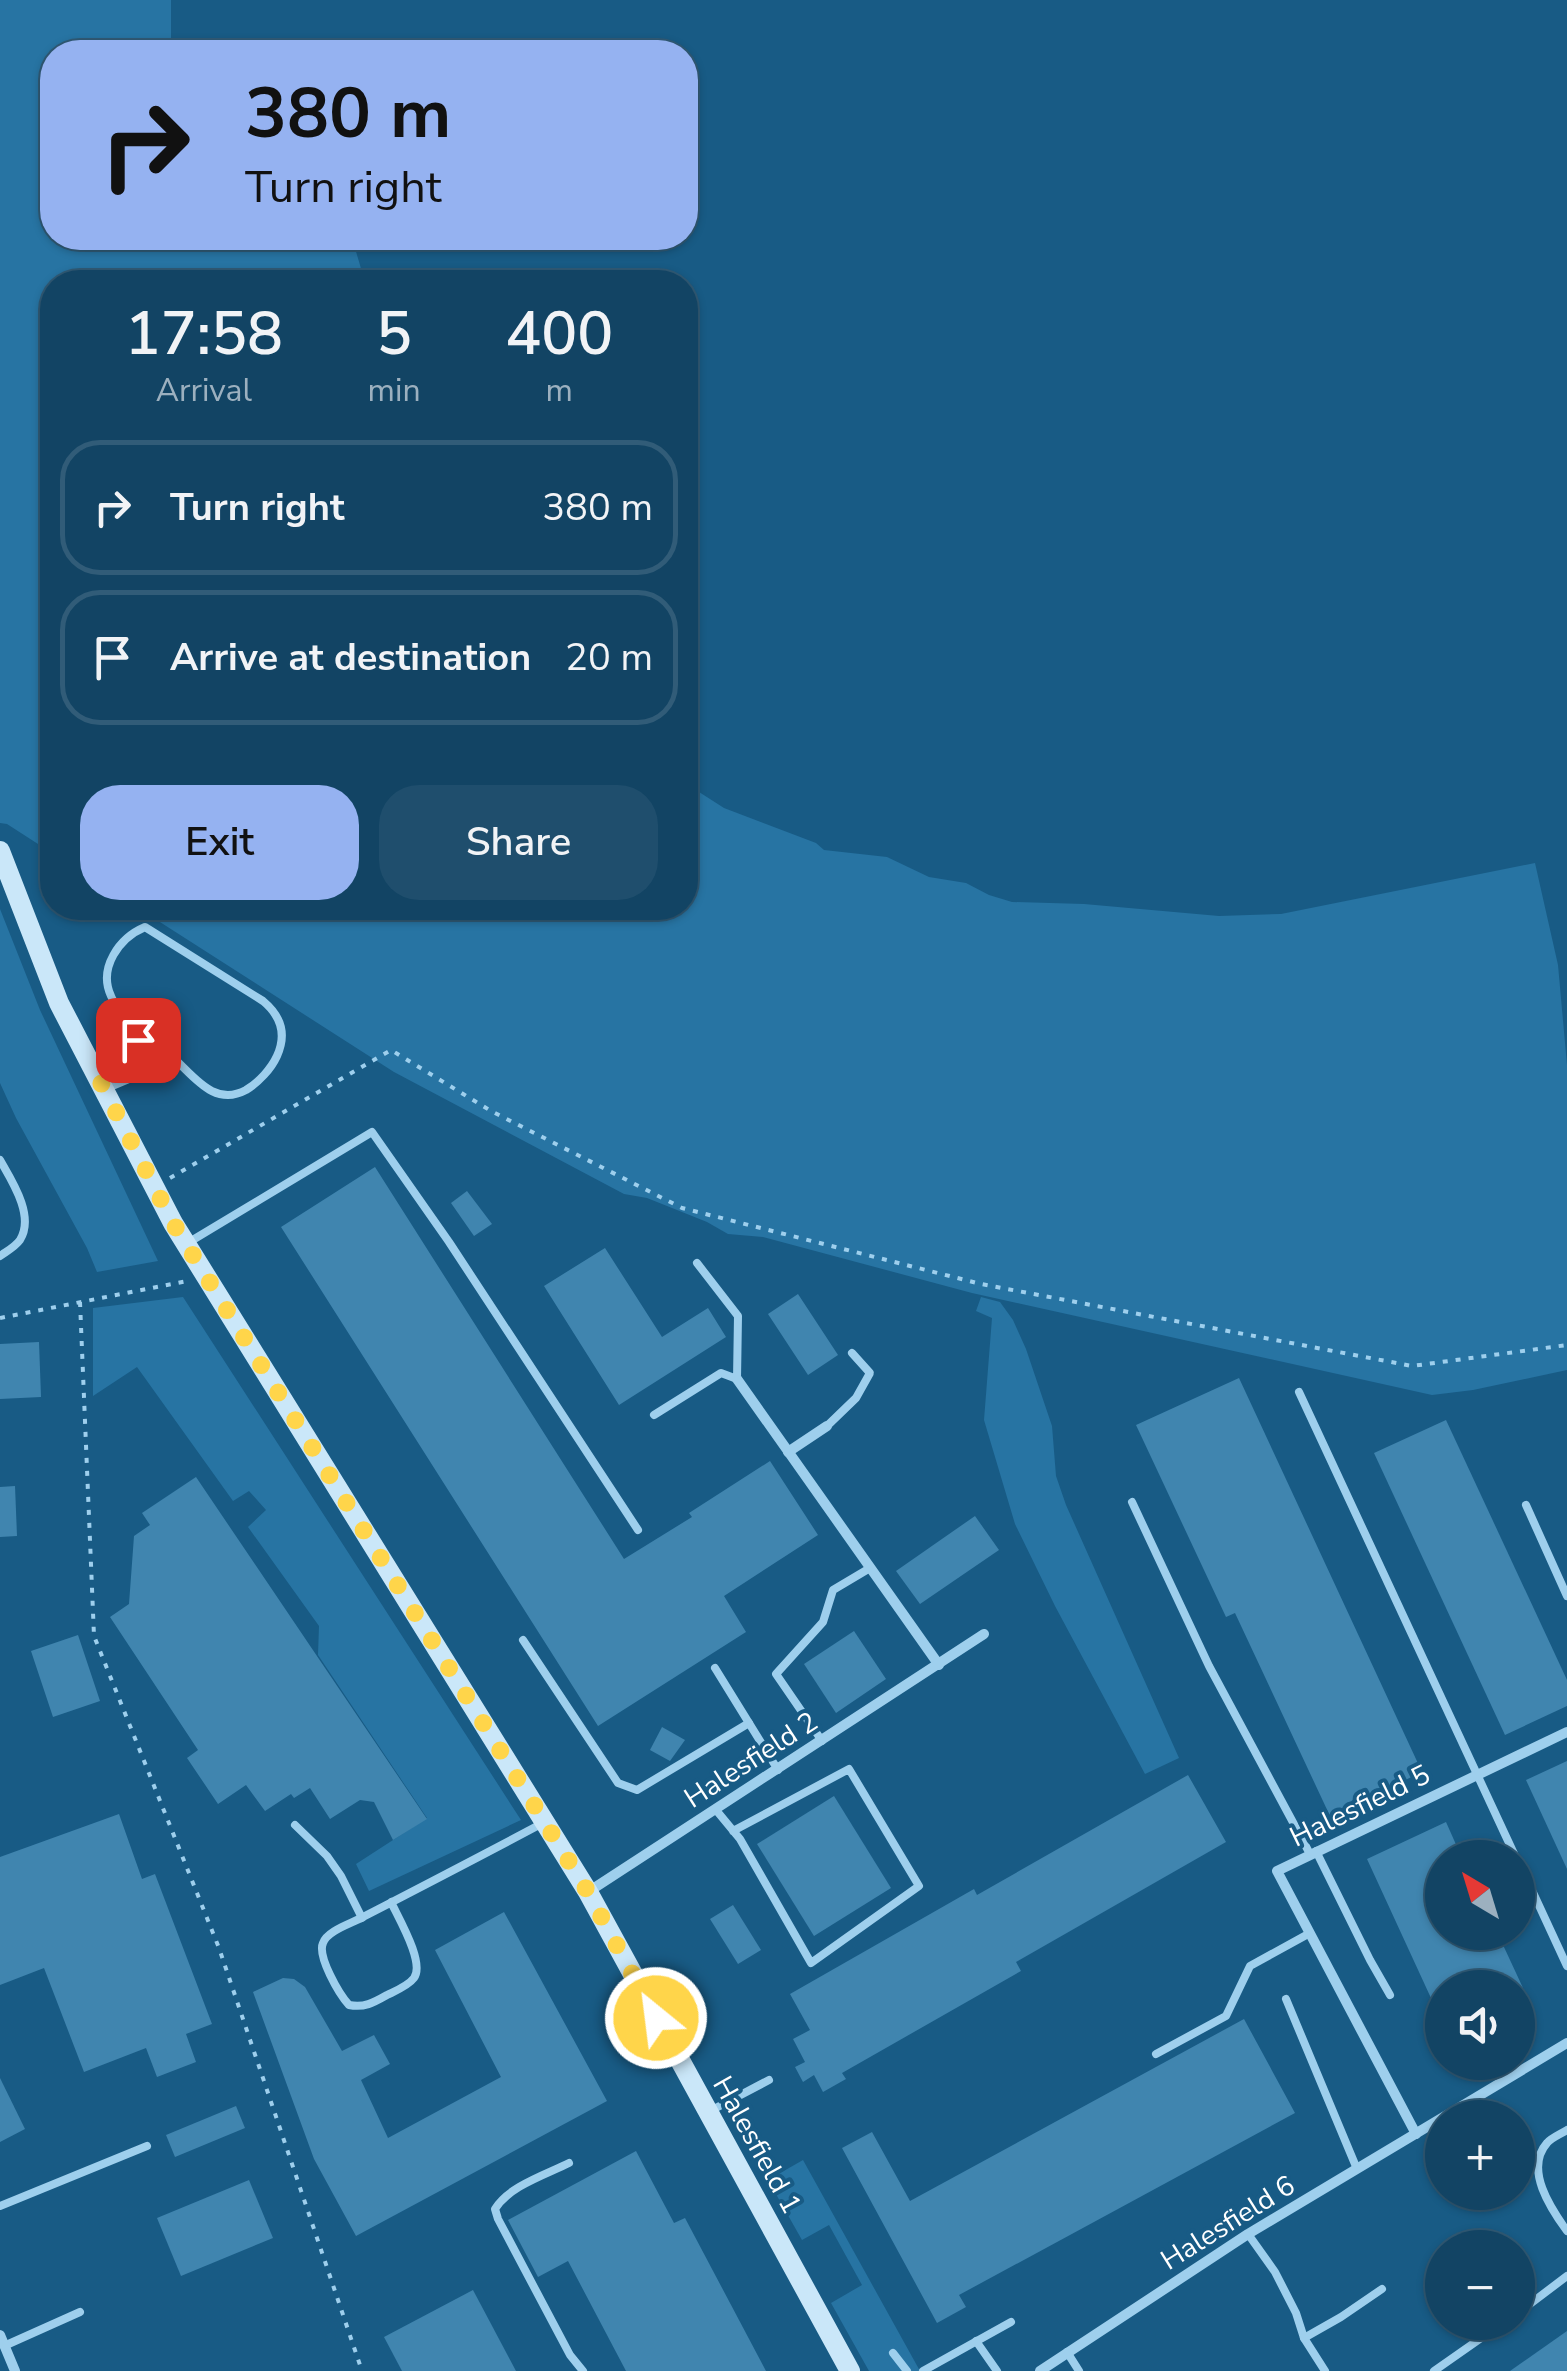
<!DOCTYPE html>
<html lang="en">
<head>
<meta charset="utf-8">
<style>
  :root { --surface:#124464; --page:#1f4e6d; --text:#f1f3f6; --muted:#9cb0bf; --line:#315c78; --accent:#95b2f1 }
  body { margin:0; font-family:"Nunito Sans",sans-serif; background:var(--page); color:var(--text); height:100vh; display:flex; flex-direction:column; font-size:38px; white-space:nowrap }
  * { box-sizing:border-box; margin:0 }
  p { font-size:32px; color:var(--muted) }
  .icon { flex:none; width:55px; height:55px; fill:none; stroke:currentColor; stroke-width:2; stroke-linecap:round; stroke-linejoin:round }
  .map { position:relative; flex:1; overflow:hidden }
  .sheet { position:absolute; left:40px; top:270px; width:658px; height:650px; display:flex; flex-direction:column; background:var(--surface); border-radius:40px; box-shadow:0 2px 8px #0004,0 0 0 2px var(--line) }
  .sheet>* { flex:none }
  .guide { position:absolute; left:40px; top:40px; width:658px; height:210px; border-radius:40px; box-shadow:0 2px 8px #0004,0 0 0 2px var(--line); background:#95b2f1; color:#111; overflow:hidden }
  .needle { width:65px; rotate:322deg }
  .controls { position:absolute; left:1425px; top:1840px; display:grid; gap:20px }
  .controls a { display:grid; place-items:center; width:110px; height:110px; border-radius:50%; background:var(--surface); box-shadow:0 2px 8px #0004,0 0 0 2px var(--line); font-size:50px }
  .pin { position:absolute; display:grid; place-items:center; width:85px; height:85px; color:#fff; margin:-42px; border-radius:20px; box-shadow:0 5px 15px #0006 }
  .me { position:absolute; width:110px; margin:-55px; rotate:331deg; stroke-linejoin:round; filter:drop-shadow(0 0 8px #0008) }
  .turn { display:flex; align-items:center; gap:35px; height:210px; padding:0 40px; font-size:45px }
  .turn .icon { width:130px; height:130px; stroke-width:2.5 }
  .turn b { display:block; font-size:70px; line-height:85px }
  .eta { display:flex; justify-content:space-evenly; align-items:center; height:170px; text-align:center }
  .eta b { font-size:60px; font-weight:600; line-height:70px }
  .button { display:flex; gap:20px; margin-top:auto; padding:20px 40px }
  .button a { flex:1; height:115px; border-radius:40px; background:var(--accent); color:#111; font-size:40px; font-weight:600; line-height:115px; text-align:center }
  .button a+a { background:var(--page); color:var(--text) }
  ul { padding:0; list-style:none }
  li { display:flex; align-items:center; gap:30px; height:135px; margin:0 20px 15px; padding:0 20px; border:5px solid var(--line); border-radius:40px }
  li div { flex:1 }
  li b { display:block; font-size:38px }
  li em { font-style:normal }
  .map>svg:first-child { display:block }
</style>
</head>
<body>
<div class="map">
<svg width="1567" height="2371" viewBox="0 0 1567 2371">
  <rect width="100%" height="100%" fill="#185b85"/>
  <g fill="#2774a3">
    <path d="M 0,0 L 171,0 L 171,52 L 52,52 L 52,238 L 352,238 L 365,282 L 52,282 L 52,853 L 7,824 L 0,823 Z"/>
    <path d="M 685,783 L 724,808 L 816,843 L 824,850 L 887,857 L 929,877 L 966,883 L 989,895 L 1012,902 L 1084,904 L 1219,916 L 1281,914 L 1535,863 L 1558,965 L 1567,1065 L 1567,1370 L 1473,1390 L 1432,1395 L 972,1293 L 763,1237 L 728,1234 L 707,1222 L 647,1198 L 624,1194 L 394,1072 L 138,908 L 685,908 Z"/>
    <path d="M 0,909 L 40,1010 L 158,1261 L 97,1272 L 87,1248 L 16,1118 L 0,1083 Z"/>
    <path d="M 183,1297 L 521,1820 L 369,1891 L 356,1864 L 427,1818 L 318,1655 L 319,1626 L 248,1527 L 266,1510 L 249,1491 L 233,1501 L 137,1367 L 93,1396 L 93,1308 Z"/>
    <path d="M 981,1297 L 1000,1302 L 1013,1320 L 1026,1349 L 1052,1426 L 1056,1476 L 1066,1505 L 1179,1758 L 1145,1774 L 1055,1606 L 1015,1524 L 984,1420 L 992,1318 L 976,1311 Z"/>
    <path d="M 803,2160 L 920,2371 L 869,2371 L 831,2303 L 862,2285 L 829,2225 L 802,2240 L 768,2180 Z"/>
  </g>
  <g fill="#4085af">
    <path d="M 375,1167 L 624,1559 L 692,1517 L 689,1513 L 770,1461 L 818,1535 L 724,1596 L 746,1632 L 598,1726 L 281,1227 Z"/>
    <path d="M 467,1191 L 492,1224 L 474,1236 L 451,1203 Z"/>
    <path d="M 605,1248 L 662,1337 L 708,1308 L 726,1337 L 619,1405 L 544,1286 Z"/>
    <path d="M 798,1294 L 838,1355 L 808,1375 L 768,1314 Z"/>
    <path d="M 39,1342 L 41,1397 L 0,1399 L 0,1344 Z"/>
    <path d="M 1239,1378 L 1422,1772 L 1330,1816 L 1235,1613 L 1226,1617 L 1136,1425 Z"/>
    <path d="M 1446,1420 L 1567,1680 L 1567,1706 L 1505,1735 L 1374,1453 Z"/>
    <path d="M 196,1477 L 427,1819 L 393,1840 L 374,1802 L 360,1800 L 330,1819 L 310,1788 L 294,1798 L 291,1794 L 265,1811 L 246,1785 L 218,1804 L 187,1758 L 198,1750 L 110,1617 L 129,1604 L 134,1536 L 150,1525 L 142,1513 Z"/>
    <path d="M 15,1486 L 17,1536 L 0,1537 L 0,1487 Z"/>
    <path d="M 975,1516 L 999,1550 L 920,1604 L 896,1571 Z"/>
    <path d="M 854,1631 L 886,1679 L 836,1713 L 804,1664 Z"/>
    <path d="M 78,1635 L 100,1701 L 53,1717 L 31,1651 Z"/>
    <path d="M 662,1727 L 685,1740 L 670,1761 L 650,1750 Z"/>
    <path d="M 1567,1761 L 1567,1869 L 1526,1780 Z"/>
    <path d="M 1188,1775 L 1226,1842 L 1016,1962 L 1021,1971 L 842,2073 L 846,2079 L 823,2092 L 814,2075 L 803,2082 L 795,2067 L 805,2062 L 793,2039 L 810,2030 L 790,1994 L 974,1889 L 977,1895 Z"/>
    <path d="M 834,1796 L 891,1888 L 814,1936 L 757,1844 Z"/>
    <path d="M 119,1814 L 142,1879 L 155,1874 L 212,2024 L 186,2034 L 196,2062 L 157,2077 L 146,2048 L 84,2072 L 44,1968 L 0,1985 L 0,1857 Z"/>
    <path d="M 1446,1822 L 1462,1858 L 1442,1858 L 1442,1932 L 1497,1932 L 1523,1988 L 1442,1988 L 1442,2022 L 1367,1859 Z"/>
    <path d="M 733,1905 L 761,1950 L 738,1964 L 710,1919 Z"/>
    <path d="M 504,1912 L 607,2101 L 356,2236 L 314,2159 L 253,1992 L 283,1978 L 294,1979 L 305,1987 L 342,2051 L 374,2035 L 390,2064 L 361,2080 L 388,2138 L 501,2077 L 435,1950 Z"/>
    <path d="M 1244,2019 L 1295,2113 L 959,2295 L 966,2307 L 937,2323 L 842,2148 L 872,2132 L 910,2201 Z"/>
    <path d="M 0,2078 L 25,2129 L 0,2142 Z"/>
    <path d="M 236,2106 L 245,2128 L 175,2157 L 166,2135 Z"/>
    <path d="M 636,2151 L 674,2223 L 685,2218 L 766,2371 L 626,2371 L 568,2261 L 538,2277 L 508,2220 Z"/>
    <path d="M 249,2180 L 273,2238 L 181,2276 L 157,2218 Z"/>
    <path d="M 473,2290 L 516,2371 L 402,2371 L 384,2337 Z"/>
    <path d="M 1567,2331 L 1567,2371 L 1510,2371 Z"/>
  </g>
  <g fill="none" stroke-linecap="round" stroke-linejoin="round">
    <g stroke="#9ecfed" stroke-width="4" stroke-dasharray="5 8" stroke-linecap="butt">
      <path d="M 170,1178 L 391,1050 L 491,1111 L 682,1208 L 981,1284 L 1412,1366 L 1567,1345"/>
      <path d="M 80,1302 L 94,1636 L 219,1948 L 362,2371"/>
      <path d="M 0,1318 L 187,1281"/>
    </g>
    <g stroke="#9ecfed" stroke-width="8">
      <path d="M 145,927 L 263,1001 C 281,1016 287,1034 277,1056 C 271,1069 259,1082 246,1090 C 209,1110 188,1065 162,1049 C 156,1044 147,1045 140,1041 C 132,1036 127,1024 122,1016 C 119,1010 114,1003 111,996 C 98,968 119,938 145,927 Z"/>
      <path d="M 97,1075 L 128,1056 L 138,1040"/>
      <path d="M 105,1089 L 174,1060"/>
      <path d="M 0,1160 C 12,1181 35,1216 20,1240 C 15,1247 7,1251 0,1256"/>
      <path d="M 186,1244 L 372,1132 L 449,1242 L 638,1530"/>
      <path d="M 1299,1392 L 1516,1858"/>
      <path d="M 654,1415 L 721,1373 L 737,1379 L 738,1316 L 697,1263"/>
      <path d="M 827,1426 L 856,1398 L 870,1373 L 852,1353"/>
      <path d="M 1132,1502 L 1209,1666 L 1310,1854"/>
      <path d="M 1526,1505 L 1567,1596"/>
      <path d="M 523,1640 L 618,1783 L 637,1790 L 749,1723"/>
      <path d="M 715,1668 L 778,1770"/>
      <path d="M 822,1741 L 776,1674 L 823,1622 L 833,1590 L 870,1568"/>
      <path d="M 716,1810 L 740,1839 L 811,1963 L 919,1886 L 849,1769 L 733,1831"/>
      <path d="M 295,1825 L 327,1856 L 341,1876 L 362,1918"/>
      <path d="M 1316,1851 L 1370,1960 L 1390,1995"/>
      <path d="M 1518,1860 L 1567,1966"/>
      <path d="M 391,1902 C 399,1919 425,1963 414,1978 C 408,1986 395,1991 387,1995 C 373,2003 364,2008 349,2005 C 339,1994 317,1956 323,1943 C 327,1931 350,1924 361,1918 C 421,1887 481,1856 541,1824"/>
      <path d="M 1286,1999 L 1357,2169"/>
      <path d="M 1156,2054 L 1226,2016 L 1250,1966 L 1310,1933"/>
      <path d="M 712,2110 L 769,2080"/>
      <path d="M 1567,2130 C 1561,2134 1551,2138 1547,2143 C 1524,2169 1551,2209 1567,2231"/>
      <path d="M 569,2163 C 545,2175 509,2186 495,2209 L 498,2219 L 570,2355 L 583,2371"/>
      <path d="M 0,2206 L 147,2146"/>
      <path d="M 1248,2234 L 1275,2272 L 1296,2313 L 1304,2338 L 1325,2371"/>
      <path d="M 1518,2313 L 1567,2276"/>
      <path d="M 1304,2338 L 1341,2317 L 1382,2289"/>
      <path d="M 976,2341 L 997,2371"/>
      <path d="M 4,2346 L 80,2312"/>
      <path d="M 1067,2352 L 1079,2371"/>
      <path d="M 893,2353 L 907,2371"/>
      <path d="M 923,2371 L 1011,2322"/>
      <path d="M 1434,2371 L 1504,2322"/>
    </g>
    <g stroke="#9ecfed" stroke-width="10">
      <path d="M 737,1379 L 939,1665"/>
      <path d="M 788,1452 L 827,1426"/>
      <path d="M 588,1892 L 984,1634"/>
      <path d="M 1416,2134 L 1277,1871 L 1567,1732"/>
      <path d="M 0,2335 L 15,2371"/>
      <path d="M 1040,2371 L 1248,2234 L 1567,2043"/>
    </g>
    <path stroke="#cae7f9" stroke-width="20" d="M 0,851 L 59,1003 L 173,1223 L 588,1892 L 850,2371"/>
  </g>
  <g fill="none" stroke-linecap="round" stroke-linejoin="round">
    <path stroke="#ffd54a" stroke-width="18" stroke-dasharray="0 32.4" d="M 138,1040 L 128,1056 L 97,1075 L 173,1223 L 588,1892 L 656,2018"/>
  </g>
  <g text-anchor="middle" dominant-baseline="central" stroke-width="8" stroke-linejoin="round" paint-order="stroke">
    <g font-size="28" fill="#fff" stroke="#185b85">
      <text transform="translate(751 1760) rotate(-33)">Halesfield 2</text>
      <text transform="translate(1360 1806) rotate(-26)">Halesfield 5</text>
      <text transform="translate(757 2145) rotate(61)">Halesfield 1</text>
      <text transform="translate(1228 2223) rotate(-32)">Halesfield 6</text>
    </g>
  </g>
</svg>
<div class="controls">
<a><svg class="needle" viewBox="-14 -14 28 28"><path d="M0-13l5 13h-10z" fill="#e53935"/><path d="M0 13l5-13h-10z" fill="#9cb0bf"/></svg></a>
<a><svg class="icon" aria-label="sound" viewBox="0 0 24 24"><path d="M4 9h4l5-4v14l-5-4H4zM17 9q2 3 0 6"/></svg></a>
<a>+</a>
<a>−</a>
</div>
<div class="pin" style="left:138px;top:1040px;background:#d93025"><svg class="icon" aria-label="arrive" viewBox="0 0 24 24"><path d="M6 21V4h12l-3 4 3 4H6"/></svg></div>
<svg class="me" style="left:656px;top:2018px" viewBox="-20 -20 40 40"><circle r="17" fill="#ffd54a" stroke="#fff" stroke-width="3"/><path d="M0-11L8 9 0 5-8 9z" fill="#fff"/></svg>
<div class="guide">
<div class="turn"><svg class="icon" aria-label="right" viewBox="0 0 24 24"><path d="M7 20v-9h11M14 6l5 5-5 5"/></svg><div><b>380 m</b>Turn right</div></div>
</div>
<section class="sheet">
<div class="eta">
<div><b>17:58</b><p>Arrival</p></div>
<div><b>5</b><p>min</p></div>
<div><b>400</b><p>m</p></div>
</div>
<ul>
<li><svg class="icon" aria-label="right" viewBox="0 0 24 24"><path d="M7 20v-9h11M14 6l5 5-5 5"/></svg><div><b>Turn right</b></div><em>380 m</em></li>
<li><svg class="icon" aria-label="arrive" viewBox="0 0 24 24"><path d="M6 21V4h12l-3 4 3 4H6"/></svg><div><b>Arrive at destination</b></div><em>20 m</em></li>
</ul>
<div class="button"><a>Exit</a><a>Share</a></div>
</section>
</div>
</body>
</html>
